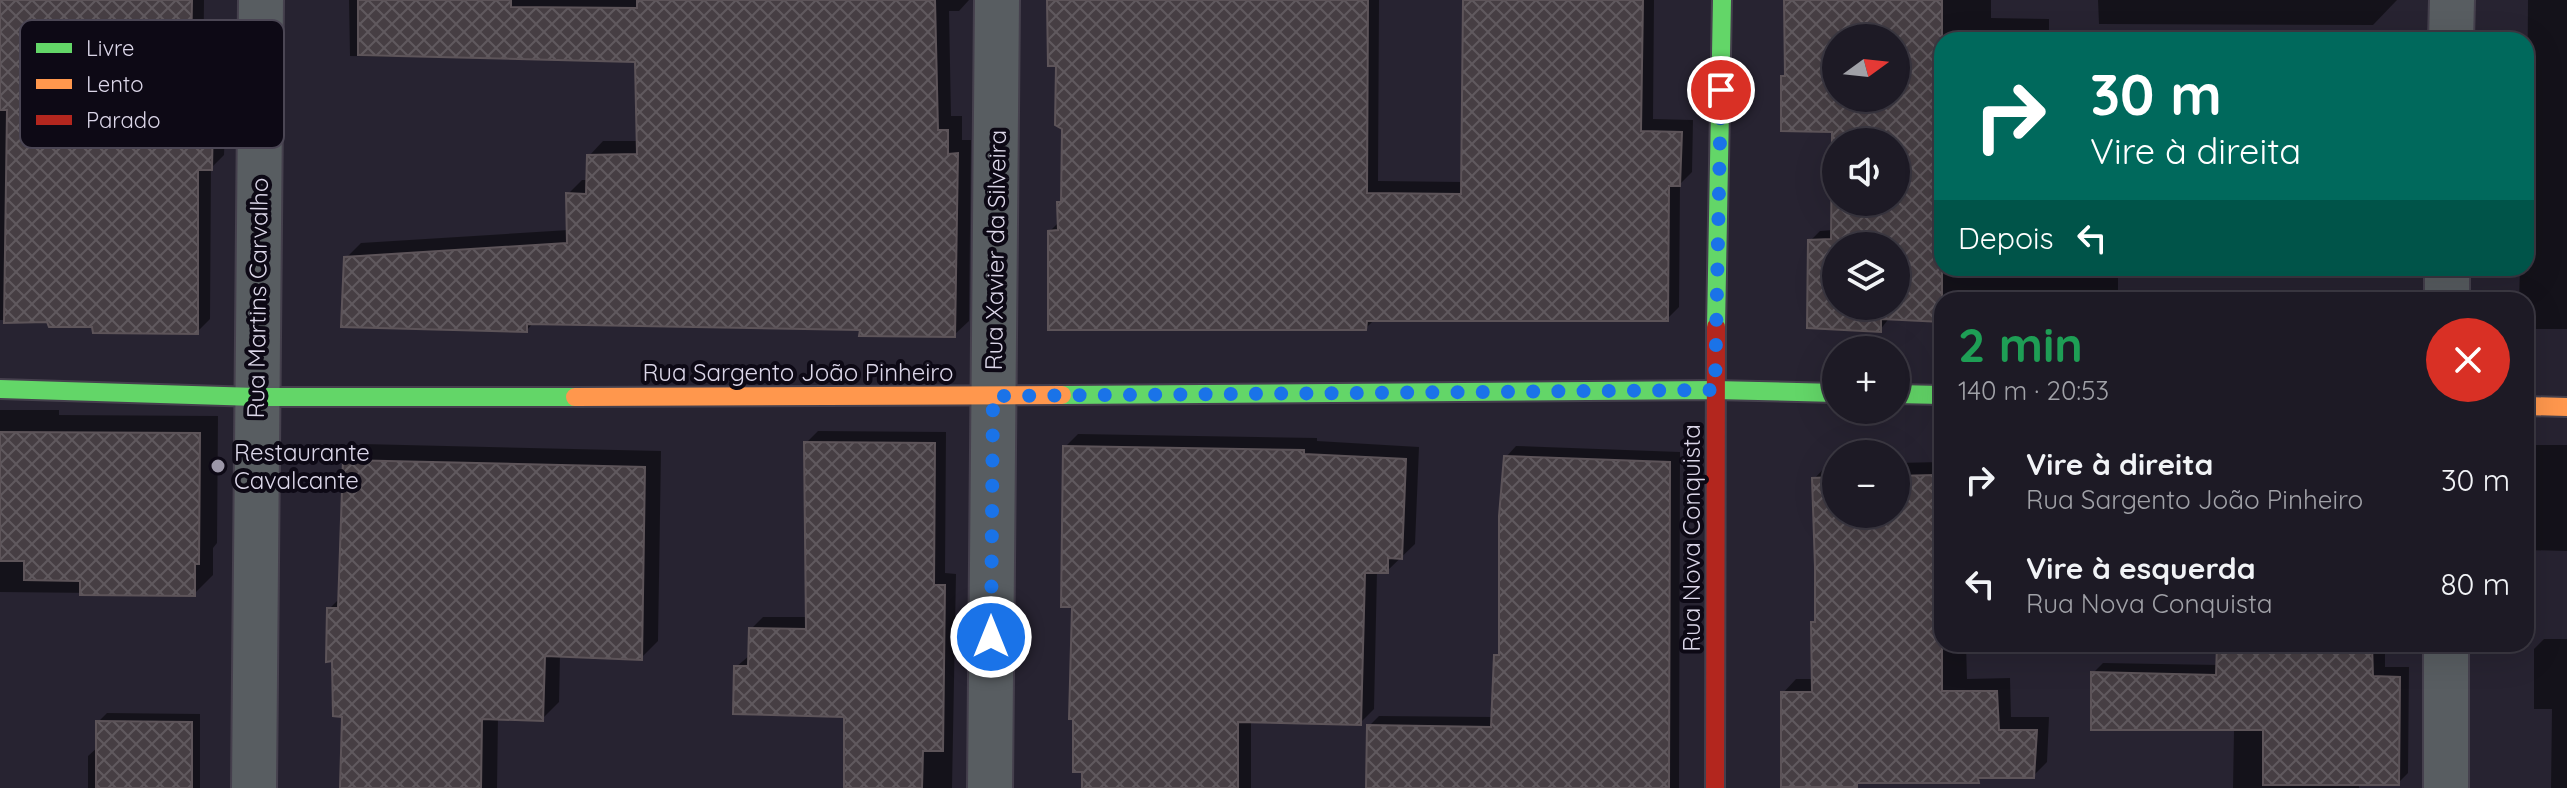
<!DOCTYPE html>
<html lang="pt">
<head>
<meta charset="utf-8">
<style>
  :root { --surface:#1d1a25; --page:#25232d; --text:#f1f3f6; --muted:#a0a1a7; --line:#3b3842 }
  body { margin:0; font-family:Quicksand,sans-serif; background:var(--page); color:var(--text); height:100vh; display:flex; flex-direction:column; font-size:30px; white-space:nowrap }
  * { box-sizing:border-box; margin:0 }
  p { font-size:26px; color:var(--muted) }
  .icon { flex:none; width:44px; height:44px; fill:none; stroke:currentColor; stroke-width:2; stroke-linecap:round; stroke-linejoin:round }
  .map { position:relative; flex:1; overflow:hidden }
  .drawer { position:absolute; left:1934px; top:292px; width:600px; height:360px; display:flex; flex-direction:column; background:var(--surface); border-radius:24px; box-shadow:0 8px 32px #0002,0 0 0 2px var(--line) }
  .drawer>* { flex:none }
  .banner { position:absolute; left:1934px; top:32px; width:600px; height:244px; border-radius:24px; box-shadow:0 8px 32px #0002,0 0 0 2px var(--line); background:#00695c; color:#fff; overflow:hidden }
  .needle { width:52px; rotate:75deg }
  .controls { position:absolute; left:1822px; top:24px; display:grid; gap:16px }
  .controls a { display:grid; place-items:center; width:88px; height:88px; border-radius:50%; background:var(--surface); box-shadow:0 8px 32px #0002,0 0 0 2px var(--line); font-size:40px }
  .pin { position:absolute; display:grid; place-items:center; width:68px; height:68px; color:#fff; margin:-34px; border:4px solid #fff; border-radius:50%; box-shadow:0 2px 8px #0007 }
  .me { position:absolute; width:88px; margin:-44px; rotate:0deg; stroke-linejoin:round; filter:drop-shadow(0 0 6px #0008) }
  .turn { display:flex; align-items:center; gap:28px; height:168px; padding:0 24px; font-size:36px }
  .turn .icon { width:104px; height:104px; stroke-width:2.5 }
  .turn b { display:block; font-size:56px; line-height:68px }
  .then { display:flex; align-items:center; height:76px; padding:0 24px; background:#0003; gap:16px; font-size:30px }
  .round { display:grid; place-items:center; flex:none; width:84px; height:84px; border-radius:42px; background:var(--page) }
  .headline { display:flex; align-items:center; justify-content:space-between; height:136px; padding:0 24px }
  h1 { font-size:48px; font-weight:700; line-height:60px; color:#1e9e55 }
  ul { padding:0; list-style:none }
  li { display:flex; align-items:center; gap:24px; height:104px; padding:0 24px }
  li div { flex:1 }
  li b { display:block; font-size:30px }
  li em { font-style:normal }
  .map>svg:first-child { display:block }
</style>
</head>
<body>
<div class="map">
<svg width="2567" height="788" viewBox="0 0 2567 788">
  <defs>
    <pattern id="building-cross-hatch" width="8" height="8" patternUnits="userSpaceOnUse" patternTransform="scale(2)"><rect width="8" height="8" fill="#463e43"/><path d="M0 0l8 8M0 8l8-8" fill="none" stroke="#60595e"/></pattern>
  </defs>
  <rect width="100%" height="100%" fill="#272331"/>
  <g fill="#0007" fill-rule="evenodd">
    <path d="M 0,0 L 204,0 L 203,101 L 226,101 L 224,155 L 211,168 L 210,319 L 197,332 L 49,321 L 0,320 Z"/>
    <path d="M 349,0 L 969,0 L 959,11 L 949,11 L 951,116 L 962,116 L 962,140 L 971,140 L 969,321 L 954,335 L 862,328 L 534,322 L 527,330 L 346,258 L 361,243 L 569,230 L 568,194 L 582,180 L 588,180 L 589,156 L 603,141 L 639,141 L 637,60 L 399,54 L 395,57 L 350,56 Z"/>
    <path d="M 1065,0 L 1379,0 L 1378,181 L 1463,182 L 1532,0 L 1654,0 L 1653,119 L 1693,120 L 1692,172 L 1680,184 L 1679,307 L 1667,319 L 1375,319 L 1366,328 L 1050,231 L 1059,222 L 1059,202 L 1064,198 Z"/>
    <path d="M 1786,0 L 1991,0 L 1991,18 L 2049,19 L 2049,40 L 1942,40 L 1942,268 L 2118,268 L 2118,300 L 1942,300 L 1942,318 L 1890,317 L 1880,330 L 1809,326 L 1810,241 L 1820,231 L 1833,230 L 1834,130 L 1783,76 L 1787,72 ZM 1836,38 L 1896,38 L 1896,98 L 1836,98 ZM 1836,142 L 1896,142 L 1896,202 L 1836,202 ZM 1836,246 L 1896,246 L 1896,306 L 1836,306 Z"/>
    <path d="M 2098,0 L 2397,0 L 2373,25 L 2099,24 Z"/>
    <path d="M 2528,0 L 2567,0 L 2567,329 L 2526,329 L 2526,300 L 2519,300 L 2520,268 L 2526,268 Z"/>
    <path d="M 0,410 L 59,410 L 59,415 L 218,416 L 217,543 L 213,548 L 213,575 L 194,594 L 0,592 Z"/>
    <path d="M 818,431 L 946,432 L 945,573 L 956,574 L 952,788 L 846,788 L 846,715 L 736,667 L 750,655 L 751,629 L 763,617 L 807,617 L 806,443 Z"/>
    <path d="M 1078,434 L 1317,438 L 1317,441 L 1419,447 L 1415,544 L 1387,571 L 1377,571 L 1374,709 L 1360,723 L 1251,720 L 1251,788 L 1084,788 L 1065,447 Z"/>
    <path d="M 362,444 L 661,451 L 658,641 L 641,658 L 560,654 L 559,702 L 542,719 L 498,718 L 497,788 L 342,788 L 344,715 L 334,659 L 329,609 L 340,598 L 345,461 Z"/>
    <path d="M 2530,445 L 2567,445 L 2567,551 L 2526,550 L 2526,449 Z"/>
    <path d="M 1516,446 L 1680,452 L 1679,788 L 1368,788 L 1369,726 L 1379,716 L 1493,717 L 1496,656 L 1501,652 L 1506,457 Z"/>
    <path d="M 1942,462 L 1942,644 L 1966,644 L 1967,679 L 2010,678 L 2011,717 L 2049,717 L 2047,762 L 2033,776 L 1983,776 L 1978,781 L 1861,781 L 1856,785 L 1783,693 L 1796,679 L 1814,679 L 1813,623 L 1817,619 L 1814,479 L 1827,465 L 1836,465 L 1836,514 L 1896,514 L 1896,463 Z"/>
    <path d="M 2544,639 L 2567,639 L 2567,788 L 2551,788 L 2552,709 L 2534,709 L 2534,649 Z"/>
    <path d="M 2219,644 L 2385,644 L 2385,667 L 2409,667 L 2408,773 L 2398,783 L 2359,783 L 2359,788 L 2233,788 L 2234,731 L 2093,728 L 2093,673 L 2103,663 L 2219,665 Z"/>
    <path d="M 107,713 L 200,714 L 200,788 L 88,788 L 88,756 L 98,747 L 98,722 Z"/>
  </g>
  <g fill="url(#building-cross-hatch)" stroke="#5d5459" stroke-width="2" fill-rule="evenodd">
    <path d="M 0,0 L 192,0 L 190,113 L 213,114 L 212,170 L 198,170 L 198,334 L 93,333 L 92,327 L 49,327 L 47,322 L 4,323 L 7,110 L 0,110 Z"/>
    <path d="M 358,0 L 511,0 L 511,7 L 637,8 L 637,0 L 935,0 L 938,130 L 948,130 L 948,154 L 958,153 L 955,337 L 859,336 L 860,330 L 527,324 L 527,332 L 341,327 L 344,257 L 567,243 L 566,193 L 586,194 L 587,155 L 637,154 L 635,62 L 358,55 Z"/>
    <path d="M 1047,0 L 1368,0 L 1367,193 L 1461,194 L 1463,0 L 1643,0 L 1641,131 L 1682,132 L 1680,186 L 1669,186 L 1668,321 L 1367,321 L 1366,330 L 1048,330 L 1048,231 L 1058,230 L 1057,202 L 1061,202 L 1062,129 L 1055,125 L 1056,66 L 1048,66 Z"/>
    <path d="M 1784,0 L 1942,0 L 1942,322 L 1881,319 L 1881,332 L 1807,328 L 1808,240 L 1831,239 L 1832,132 L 1781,131 L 1781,76 L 1785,76 ZM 1836,38 L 1896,38 L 1896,98 L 1836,98 ZM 1836,142 L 1896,142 L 1896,202 L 1836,202 ZM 1836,246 L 1896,246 L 1896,306 L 1836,306 Z"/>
    <path d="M 0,432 L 200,433 L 199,564 L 195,564 L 195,596 L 80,595 L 80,581 L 24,580 L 24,561 L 0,561 Z"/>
    <path d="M 804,442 L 935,443 L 934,585 L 945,585 L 943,751 L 923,751 L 922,788 L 844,788 L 844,717 L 733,714 L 734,666 L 748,666 L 749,628 L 806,629 Z"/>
    <path d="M 1063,446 L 1304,450 L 1304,454 L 1406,459 L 1402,559 L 1388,558 L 1388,573 L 1365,573 L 1361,725 L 1238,722 L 1238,788 L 1082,788 L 1082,772 L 1073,772 L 1073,719 L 1069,719 L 1072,607 L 1061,607 Z"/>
    <path d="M 1504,456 L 1670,462 L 1669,788 L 1366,788 L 1367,725 L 1491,727 L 1494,655 L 1499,655 L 1499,516 Z"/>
    <path d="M 343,460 L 645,467 L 642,660 L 545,656 L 543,721 L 482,719 L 481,788 L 340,788 L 342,717 L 333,716 L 332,661 L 326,662 L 327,608 L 338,608 Z"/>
    <path d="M 1934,475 L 1937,518 L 1942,518 L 1942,691 L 1997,691 L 1999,730 L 2037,730 L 2034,778 L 1978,778 L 1979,783 L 1857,783 L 1857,787 L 1781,787 L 1781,692 L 1812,692 L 1811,622 L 1815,622 L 1815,567 L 1812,478 L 1836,477 L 1836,514 L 1896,514 L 1896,476 Z"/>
    <path d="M 2217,644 L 2372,644 L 2373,676 L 2400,677 L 2399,785 L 2263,785 L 2263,730 L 2091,730 L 2091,672 L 2216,675 Z"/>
    <path d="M 96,721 L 192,722 L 192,788 L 96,788 Z"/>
  </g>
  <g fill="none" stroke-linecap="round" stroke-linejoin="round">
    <defs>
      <g id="street">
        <path d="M 2451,40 L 2452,0"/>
        <path d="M 2447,300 L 2447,268"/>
        <path d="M 2446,644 L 2446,788"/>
        <path d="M 254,788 L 261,0"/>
        <path d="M 990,788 L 997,0"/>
      </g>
      <g id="fast">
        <path d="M 1716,327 L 1722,0"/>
        <path d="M 0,389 L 256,397 L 575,397"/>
        <path d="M 1896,394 L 1942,395"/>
        <path d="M 1062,395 L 1715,390 L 1836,393"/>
      </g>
      <g id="slow">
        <path d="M 575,397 L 1062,395"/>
        <path d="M 2526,406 L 2567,407"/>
      </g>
      <path id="jam" d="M 1715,788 L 1716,327"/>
    </defs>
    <use href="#street" stroke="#45404d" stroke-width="48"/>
    <use href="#fast" stroke="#45404d" stroke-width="22"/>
    <use href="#slow" stroke="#45404d" stroke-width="22"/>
    <use href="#jam" stroke="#45404d" stroke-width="22"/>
    <use href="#street" stroke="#585d61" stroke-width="44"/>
    <use href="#fast" stroke="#63d668" stroke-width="18"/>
    <use href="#slow" stroke="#ff974d" stroke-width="18"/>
    <use href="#jam" stroke="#b3261e" stroke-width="18"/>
  </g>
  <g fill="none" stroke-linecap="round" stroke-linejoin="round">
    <path stroke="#1a73e8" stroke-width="14" stroke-dasharray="0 25.2" d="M 991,637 L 993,396 L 1715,390 L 1721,90"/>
  </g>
  <circle fill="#9c97a8" stroke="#0d0915" stroke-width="3" cx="218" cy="466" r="8"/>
  <g text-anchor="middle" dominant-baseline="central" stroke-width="8" stroke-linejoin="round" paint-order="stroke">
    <g font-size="24" fill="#dbd6e8" stroke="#0d0915">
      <text transform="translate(995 250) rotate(-89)">Rua Xavier da Silveira</text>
      <text transform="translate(257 298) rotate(-89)">Rua Martins Carvalho</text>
      <text x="798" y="372">Rua Sargento João Pinheiro</text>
      <text transform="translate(1691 538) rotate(-90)">Rua Nova Conquista</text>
    </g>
    <g font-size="24" fill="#dbd6e8" stroke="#0d0915" text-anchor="start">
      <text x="234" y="452">Restaurante<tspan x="234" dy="28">Cavalcante</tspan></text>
    </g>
  </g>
  <rect x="20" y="20" width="264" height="128" rx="12" fill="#0d0915" stroke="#4b4654" stroke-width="2"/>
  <rect x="36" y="43" width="36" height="10" fill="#63d668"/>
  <rect x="36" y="79" width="36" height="10" fill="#ff974d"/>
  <rect x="36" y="115" width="36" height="10" fill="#b3261e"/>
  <g font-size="22" fill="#dbd6e8">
    <text x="86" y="56">Livre</text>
    <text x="86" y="92">Lento</text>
    <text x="86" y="128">Parado</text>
  </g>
</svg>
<div class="controls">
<a><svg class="needle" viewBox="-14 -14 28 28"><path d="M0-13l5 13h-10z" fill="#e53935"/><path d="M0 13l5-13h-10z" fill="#a0a1a7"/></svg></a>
<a><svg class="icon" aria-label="sound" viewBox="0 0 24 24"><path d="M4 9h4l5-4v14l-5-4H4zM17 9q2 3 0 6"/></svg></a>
<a><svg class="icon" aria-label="layers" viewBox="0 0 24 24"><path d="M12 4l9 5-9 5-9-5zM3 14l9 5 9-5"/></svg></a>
<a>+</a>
<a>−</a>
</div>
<div class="pin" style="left:1721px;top:90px;background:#d93025"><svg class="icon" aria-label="arrive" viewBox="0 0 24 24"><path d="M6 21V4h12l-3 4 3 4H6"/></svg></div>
<svg class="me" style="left:991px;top:637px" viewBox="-20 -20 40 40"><circle r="17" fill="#1a73e8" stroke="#fff" stroke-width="3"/><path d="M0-11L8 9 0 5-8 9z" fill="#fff"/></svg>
<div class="banner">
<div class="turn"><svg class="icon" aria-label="right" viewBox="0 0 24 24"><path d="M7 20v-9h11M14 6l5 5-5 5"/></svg><div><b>30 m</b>Vire à direita</div></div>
<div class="then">Depois<svg class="icon" aria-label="left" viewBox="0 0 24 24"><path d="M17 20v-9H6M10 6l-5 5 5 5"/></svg></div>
</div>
<section class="drawer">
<div class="headline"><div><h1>2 min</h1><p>140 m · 20:53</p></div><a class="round" style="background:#d93025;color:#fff"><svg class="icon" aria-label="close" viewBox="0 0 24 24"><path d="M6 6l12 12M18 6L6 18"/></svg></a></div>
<ul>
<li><svg class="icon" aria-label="right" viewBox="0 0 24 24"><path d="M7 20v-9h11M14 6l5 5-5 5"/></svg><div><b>Vire à direita</b><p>Rua Sargento João Pinheiro</p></div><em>30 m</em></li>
<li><svg class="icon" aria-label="left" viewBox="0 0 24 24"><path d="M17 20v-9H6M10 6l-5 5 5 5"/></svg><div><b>Vire à esquerda</b><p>Rua Nova Conquista</p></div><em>80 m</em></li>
</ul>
</section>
</div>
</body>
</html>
